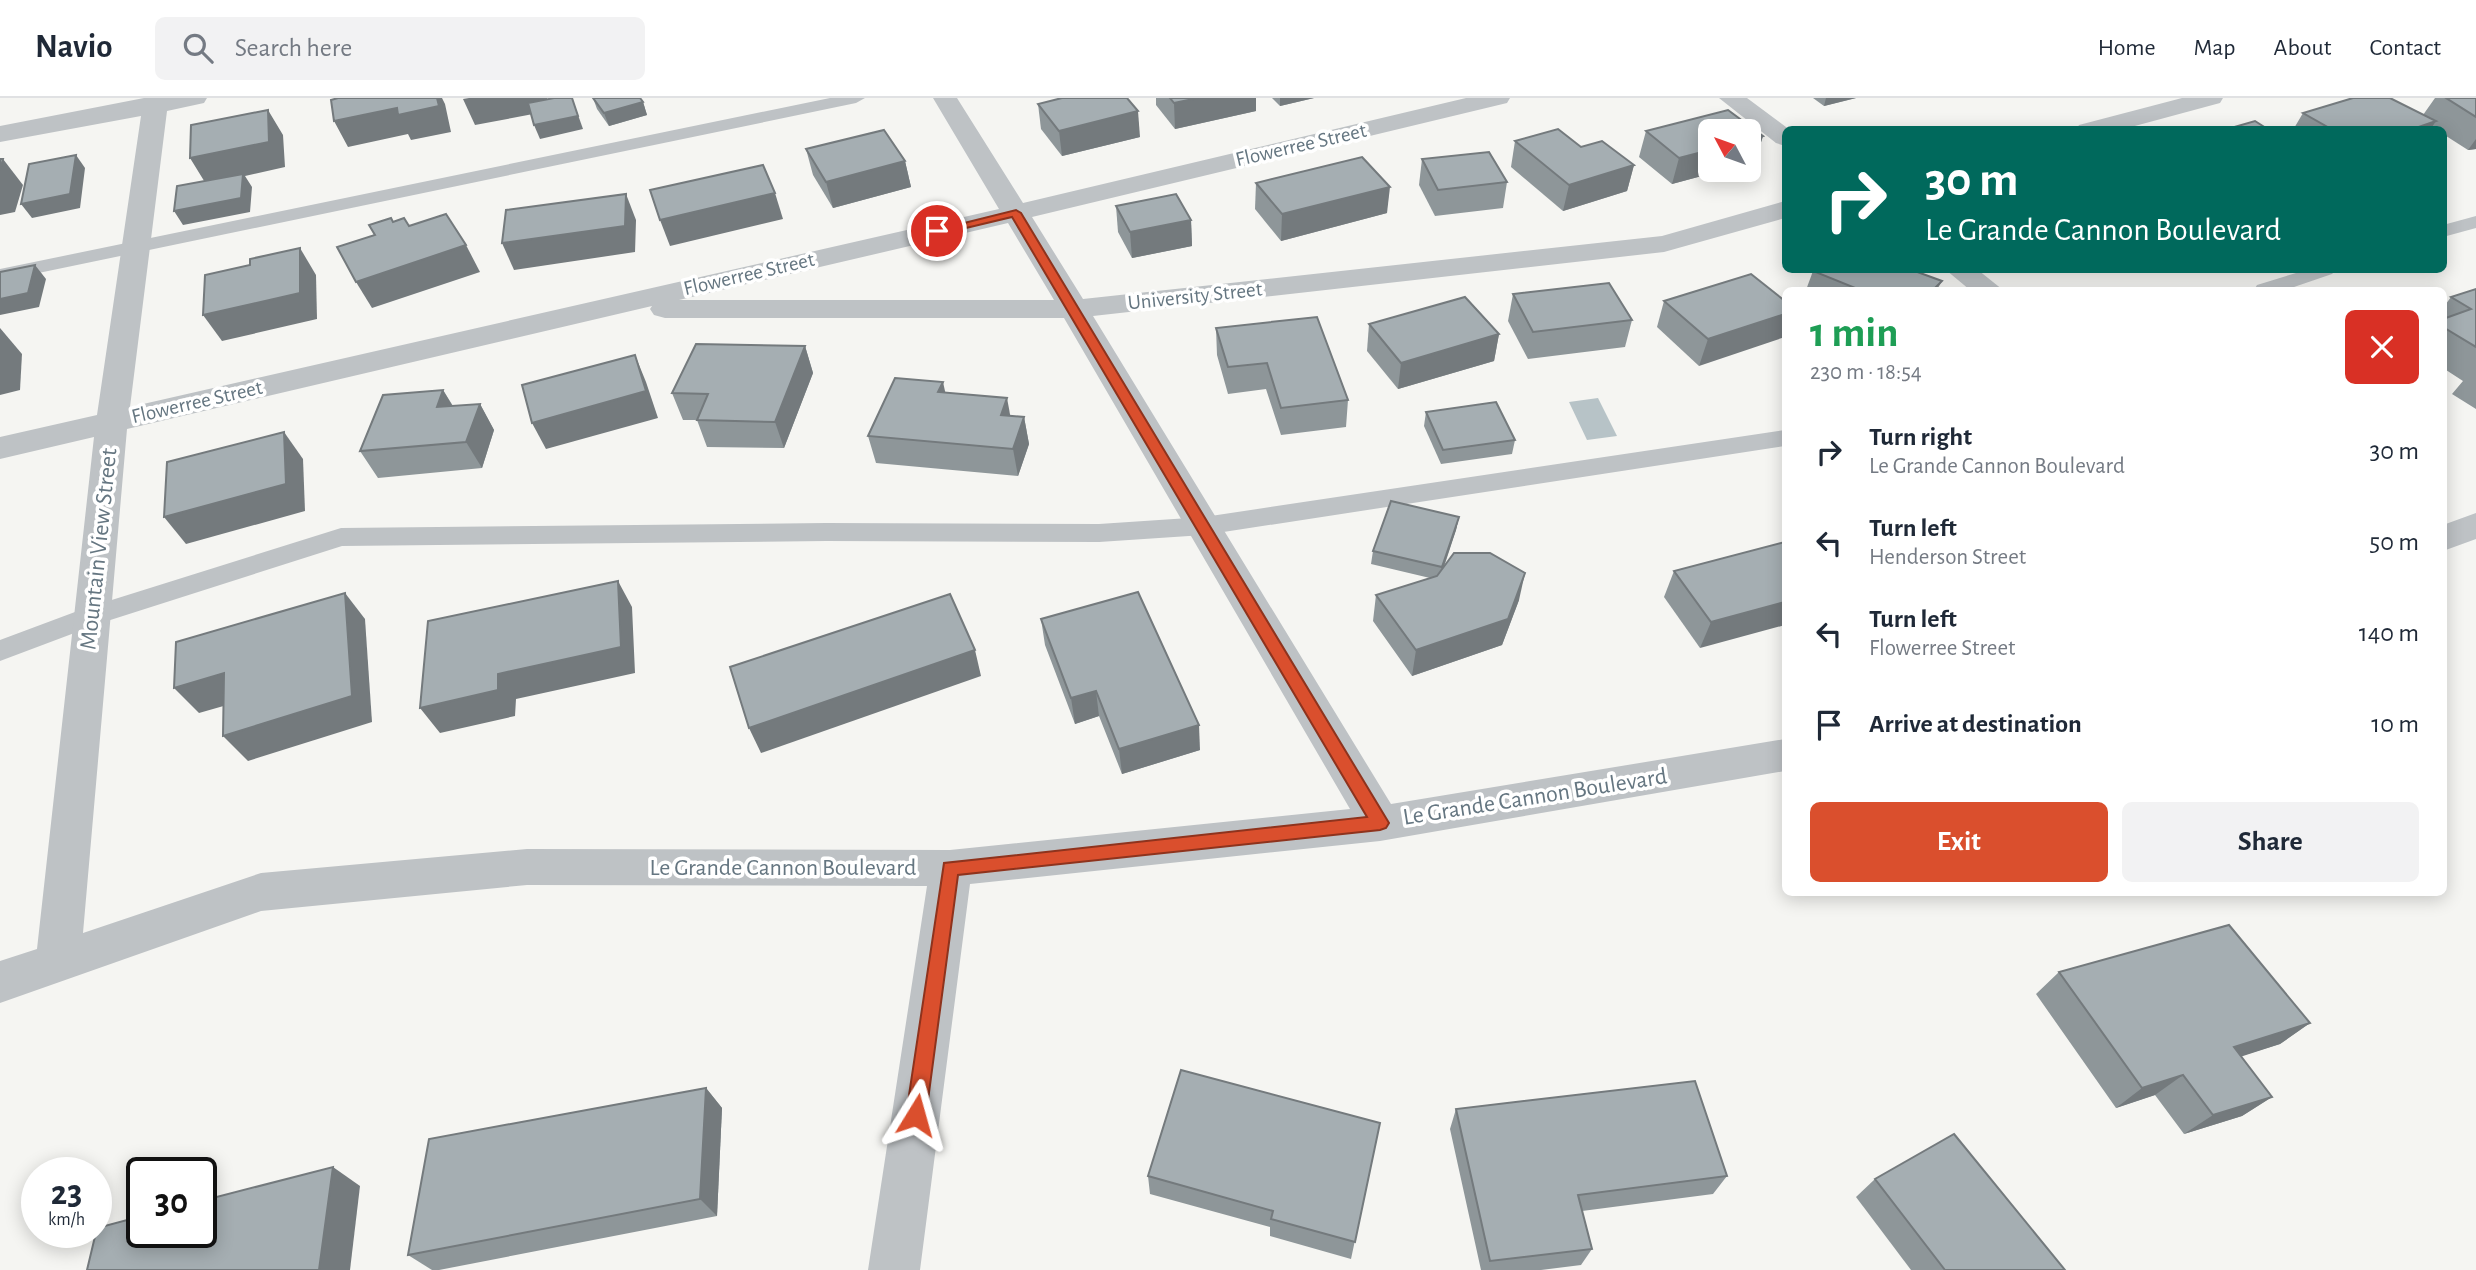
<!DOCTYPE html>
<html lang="en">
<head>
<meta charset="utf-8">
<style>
  :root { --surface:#fff; --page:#f2f2f3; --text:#1f2937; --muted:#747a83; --line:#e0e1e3; --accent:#da4f2d }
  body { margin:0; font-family:"Alegreya Sans",sans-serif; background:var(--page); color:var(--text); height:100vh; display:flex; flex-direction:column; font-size:26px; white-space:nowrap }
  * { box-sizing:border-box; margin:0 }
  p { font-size:23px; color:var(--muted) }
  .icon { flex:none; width:38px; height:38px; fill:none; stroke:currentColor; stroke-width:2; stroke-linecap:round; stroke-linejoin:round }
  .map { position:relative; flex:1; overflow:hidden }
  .details { position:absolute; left:1782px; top:189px; width:665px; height:609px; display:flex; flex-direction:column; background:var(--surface); border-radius:10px; box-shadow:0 4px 18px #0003 }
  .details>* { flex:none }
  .banner { position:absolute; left:1782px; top:28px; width:665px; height:147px; border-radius:10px; box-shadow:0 4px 18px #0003; background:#00695c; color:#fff; overflow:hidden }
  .needle { width:46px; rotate:311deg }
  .buttons { position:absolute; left:1698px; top:21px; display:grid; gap:14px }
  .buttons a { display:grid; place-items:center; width:63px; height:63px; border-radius:10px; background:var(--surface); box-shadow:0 4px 18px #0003; font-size:35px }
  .speed { position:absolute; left:21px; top:1059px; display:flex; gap:14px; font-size:35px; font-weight:700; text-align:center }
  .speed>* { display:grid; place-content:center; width:91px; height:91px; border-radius:50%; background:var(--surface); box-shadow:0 4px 18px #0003; line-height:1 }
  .speed small { font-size:18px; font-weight:400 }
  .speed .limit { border:4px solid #111; border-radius:10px; background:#fff; color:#111 }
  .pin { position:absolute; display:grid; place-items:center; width:60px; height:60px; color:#fff; margin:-30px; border:4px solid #fff; border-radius:50%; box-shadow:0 2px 7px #0007 }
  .me { position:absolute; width:77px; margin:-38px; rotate:8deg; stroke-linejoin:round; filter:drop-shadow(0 0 5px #0008) }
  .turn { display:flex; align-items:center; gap:24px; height:147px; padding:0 28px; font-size:32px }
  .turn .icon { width:91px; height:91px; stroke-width:2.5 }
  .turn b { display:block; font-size:49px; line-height:60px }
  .round { display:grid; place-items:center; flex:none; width:74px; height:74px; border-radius:10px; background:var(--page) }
  .head { display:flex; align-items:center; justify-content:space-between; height:119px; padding:0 28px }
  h1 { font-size:42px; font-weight:700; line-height:52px; color:#1e9e55 }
  .button { display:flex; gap:14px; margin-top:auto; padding:14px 28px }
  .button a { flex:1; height:80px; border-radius:10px; background:var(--accent); color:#fff; font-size:28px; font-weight:700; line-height:80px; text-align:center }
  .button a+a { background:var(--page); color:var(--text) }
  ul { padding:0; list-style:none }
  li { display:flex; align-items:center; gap:21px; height:91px; padding:0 28px }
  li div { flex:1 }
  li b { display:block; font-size:26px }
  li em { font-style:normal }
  header { display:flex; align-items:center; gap:42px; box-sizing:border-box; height:98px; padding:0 35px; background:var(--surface); border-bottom:2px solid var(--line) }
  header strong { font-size:33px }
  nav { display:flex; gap:38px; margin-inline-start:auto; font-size:24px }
  .search { width:490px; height:63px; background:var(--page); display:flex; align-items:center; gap:18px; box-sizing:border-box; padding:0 24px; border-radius:10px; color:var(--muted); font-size:26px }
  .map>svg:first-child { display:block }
</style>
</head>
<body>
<header>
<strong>Navio</strong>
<div class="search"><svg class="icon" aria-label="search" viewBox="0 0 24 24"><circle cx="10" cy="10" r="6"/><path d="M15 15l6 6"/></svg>Search here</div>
<nav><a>Home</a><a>Map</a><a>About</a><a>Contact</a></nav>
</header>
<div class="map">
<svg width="2476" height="1172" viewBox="0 0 2476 1172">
  <rect width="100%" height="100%" fill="#f5f5f2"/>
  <path fill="#b7c3c7" d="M 1598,300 L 1617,338 L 1587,342 L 1569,304 Z"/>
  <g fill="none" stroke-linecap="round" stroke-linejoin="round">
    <g fill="#bec2c5" fill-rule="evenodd">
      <path d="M 830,0 L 865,0 L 856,5 L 0,183 L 0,171 Z"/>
      <path d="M 2476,118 L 2476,130 L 2443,139 L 2443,127 Z"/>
      <path d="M 2306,172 L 2336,172 L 2332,176 L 2285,192 L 2254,192 L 2257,187 Z"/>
      <path d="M 1785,332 L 1785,348 L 1204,437 L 1099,444 L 826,443 L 342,448 L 101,525 L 0,563 L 0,542 L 83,511 L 341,430 L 826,425 L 1099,426 L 1204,419 Z"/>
    </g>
    <g fill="#bec2c5" fill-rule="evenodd">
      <path d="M 144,0 L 207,0 L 204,5 L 167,13 L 130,309 L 999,111 L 933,0 L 957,0 L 1023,105 L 1466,0 L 1510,0 L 1507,5 L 1032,119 L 1083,201 L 1662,138 L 1785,103 L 1785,120 L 1664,154 L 1093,218 L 1391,706 L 1785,641 L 1785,673 L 1380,743 L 970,786 L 920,1172 L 868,1172 L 927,788 L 527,787 L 261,813 L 0,905 L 0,863 L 37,851 L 94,339 L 0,361 L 0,339 L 97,317 L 141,18 L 0,44 L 0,28 ZM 1008,125 L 1054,202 L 679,202 ZM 652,208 L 650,211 L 654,217 L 665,220 L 1064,220 L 1350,711 L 950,752 L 527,751 L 261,775 L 83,835 L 127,331 Z"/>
      <path d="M 1719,0 L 1747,0 L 1790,32 L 1785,32 L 1785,48 L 1776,45 Z"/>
      <path d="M 2182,0 L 2223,0 L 2220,5 L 2120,32 L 2076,32 L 2079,27 Z"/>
      <path d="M 1946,172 L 1978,172 L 2003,192 L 1970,192 Z"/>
      <path d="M 2476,415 L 2476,441 L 2443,453 L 2443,427 Z"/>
    </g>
  </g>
  <g fill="#8e9699">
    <path d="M 593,0 L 640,0 L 643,4 L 647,17 L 609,28 L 597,11 Z"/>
    <path d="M 1156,0 L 1256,0 L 1256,13 L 1175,31 L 1156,7 Z"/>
    <path d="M 1272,0 L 1314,0 L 1280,8 Z"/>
    <path d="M 1813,0 L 1856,0 L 1824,8 Z"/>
    <path d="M 2435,0 L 2476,0 L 2476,51 L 2468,52 L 2443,36 L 2443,32 L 2437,32 L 2432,28 L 2430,32 L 2293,32 L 2303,15 L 2423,17 Z"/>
    <path d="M 1038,6 L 1140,39 L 1062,58 L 1041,31 Z"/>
    <path d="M 1728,12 L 1763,38 L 1755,63 L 1748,65 L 1748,33 L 1710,33 L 1710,72 L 1724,72 L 1672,86 L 1639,59 L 1646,33 Z"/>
    <path d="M 1515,43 L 1581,49 L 1634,67 L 1627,93 L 1563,113 L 1511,69 Z"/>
    <path d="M 806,51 L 905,63 L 911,89 L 833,110 L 813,77 Z"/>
    <path d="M 1422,61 L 1507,84 L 1503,110 L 1435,118 L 1419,87 Z"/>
    <path d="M 1256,85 L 1387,115 L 1281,143 L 1255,111 Z"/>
    <path d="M 1116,108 L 1191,122 L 1192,148 L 1132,160 L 1118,134 Z"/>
    <path d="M 1813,173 L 1942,183 L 1937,192 L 1806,192 Z"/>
    <path d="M 1751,176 L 1699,268 L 1657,229 L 1664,203 Z"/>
    <path d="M 2476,191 L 2476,311 L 2452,296 L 2463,283 L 2443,270 L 2443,210 L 2451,199 Z"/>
    <path d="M 1513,196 L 1632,222 L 1625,249 L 1528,261 L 1508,223 Z"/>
    <path d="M 1369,226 L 1499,236 L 1494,263 L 1398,291 L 1367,253 Z"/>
    <path d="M 1216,230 L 1348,302 L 1346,329 L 1281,337 L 1266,291 L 1228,296 L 1217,257 Z"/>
    <path d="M 805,248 L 813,275 L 784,350 L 707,349 L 697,322 L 683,322 L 672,295 Z"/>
    <path d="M 443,292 L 453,308 L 480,306 L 494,332 L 482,370 L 378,380 L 360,353 Z"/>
    <path d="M 945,295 L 1010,318 L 1024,319 L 1029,346 L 1018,378 L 876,365 L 868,338 Z"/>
    <path d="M 1426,314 L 1515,342 L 1512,356 L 1441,366 L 1424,328 Z"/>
    <path d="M 1459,419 L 1456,432 L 1444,469 L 1519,502 L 1502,547 L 1412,578 L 1373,523 L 1376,497 L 1430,480 L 1371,466 L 1373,453 Z"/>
    <path d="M 1785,444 L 1700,550 L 1664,499 L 1674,473 Z"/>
    <path d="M 1041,521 L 1200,652 L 1122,676 L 1099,618 L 1075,626 L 1045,547 Z"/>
    <path d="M 2059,874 L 2310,925 L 2280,946 L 2241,958 L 2272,999 L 2242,1018 L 2184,1036 L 2155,997 L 2116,1010 L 2036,896 Z"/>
    <path d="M 706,990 L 722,1010 L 717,1118 L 439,1172 L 432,1172 L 408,1157 Z"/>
    <path d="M 1456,1011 L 1727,1078 L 1713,1096 L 1582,1113 L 1592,1151 L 1581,1167 L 1541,1172 L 1481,1172 L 1450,1031 Z"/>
    <path d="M 1380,1025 L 1351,1161 L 1270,1138 L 1270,1129 L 1150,1096 L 1148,1078 Z"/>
    <path d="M 1875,1081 L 2065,1172 L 1911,1172 L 1856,1099 Z"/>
  </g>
  <g fill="#747a7d">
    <path d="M 437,0 L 442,0 L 445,6 L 451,34 L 411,42 L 408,36 L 348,49 L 334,23 Z"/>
    <path d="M 469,0 L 547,0 L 549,13 L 475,27 L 463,1 Z"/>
    <path d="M 572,0 L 583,31 L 540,41 L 534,27 Z"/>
    <path d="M 1198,0 L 1256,0 L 1256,13 L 1175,31 L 1174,5 Z"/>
    <path d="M 1280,0 L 1314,0 L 1280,8 Z"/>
    <path d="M 1826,0 L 1856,0 L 1824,8 Z"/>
    <path d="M 643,4 L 647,17 L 609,28 L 604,15 Z"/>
    <path d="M 268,12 L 283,37 L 285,69 L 245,78 L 252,89 L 250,114 L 183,127 L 174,113 L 206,86 L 190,60 Z"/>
    <path d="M 1138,13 L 1140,39 L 1062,58 L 1059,33 Z"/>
    <path d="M 2436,23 L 2430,32 L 2410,32 Z"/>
    <path d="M 1763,38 L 1755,63 L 1748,65 L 1748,42 Z"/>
    <path d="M 2476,41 L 2476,51 L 2468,52 Z"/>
    <path d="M 1710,52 L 1710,72 L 1724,72 L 1672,86 L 1679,60 Z"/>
    <path d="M 76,57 L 85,70 L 80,110 L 32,120 L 21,106 Z"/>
    <path d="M 3,61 L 23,87 L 15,114 L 0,117 L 0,72 Z"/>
    <path d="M 905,63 L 911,89 L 833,110 L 826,84 Z"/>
    <path d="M 1634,67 L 1627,93 L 1563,113 L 1569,87 Z"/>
    <path d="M 1390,89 L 1387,115 L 1281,143 L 1282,116 Z"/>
    <path d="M 775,95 L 783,121 L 670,148 L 660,122 Z"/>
    <path d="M 626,96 L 636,122 L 635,154 L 514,172 L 502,145 Z"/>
    <path d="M 1191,122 L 1192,148 L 1132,160 L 1130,134 Z"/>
    <path d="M 466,147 L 480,174 L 372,210 L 356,184 Z"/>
    <path d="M 300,150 L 316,177 L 317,221 L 222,243 L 203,217 Z"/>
    <path d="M 35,167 L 46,181 L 39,209 L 0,217 L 0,201 Z"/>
    <path d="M 1785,216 L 1785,239 L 1699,268 L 1708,241 Z"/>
    <path d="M 0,230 L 22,256 L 20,292 L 0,297 Z"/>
    <path d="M 1499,236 L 1494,263 L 1398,291 L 1401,265 Z"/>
    <path d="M 805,248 L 813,275 L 784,350 L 775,324 Z"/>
    <path d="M 635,257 L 646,284 L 658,320 L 546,351 L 532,325 Z"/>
    <path d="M 943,284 L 949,311 L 938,294 Z"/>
    <path d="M 443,292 L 459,319 L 437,309 Z"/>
    <path d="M 1007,300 L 1012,327 L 1001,317 Z"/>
    <path d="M 480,306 L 494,332 L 482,370 L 466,344 Z"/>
    <path d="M 1024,319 L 1029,346 L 1018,378 L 1013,351 Z"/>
    <path d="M 284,334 L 303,361 L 305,413 L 186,446 L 164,419 Z"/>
    <path d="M 1459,419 L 1456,432 L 1439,482 L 1442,469 Z"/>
    <path d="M 1525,475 L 1519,502 L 1502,547 L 1412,578 L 1416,552 Z"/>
    <path d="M 618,483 L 632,509 L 635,575 L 516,601 L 515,618 L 440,635 L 420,610 L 498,576 Z"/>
    <path d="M 345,495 L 365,521 L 372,624 L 248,663 L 223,638 Z"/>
    <path d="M 1785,504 L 1785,527 L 1700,550 L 1711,524 Z"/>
    <path d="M 975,552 L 981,578 L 761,655 L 749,630 Z"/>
    <path d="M 224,575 L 248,601 L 199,615 L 174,590 Z"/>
    <path d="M 1096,593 L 1099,618 L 1075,626 L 1071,600 Z"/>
    <path d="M 1199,627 L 1200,652 L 1122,676 L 1119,651 Z"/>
    <path d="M 2310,925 L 2280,946 L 2206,970 L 2234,949 Z"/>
    <path d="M 2183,977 L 2155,997 L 2116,1010 L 2142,990 Z"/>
    <path d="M 706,990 L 722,1010 L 717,1118 L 700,1101 Z"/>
    <path d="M 2272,999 L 2242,1018 L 2184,1036 L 2213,1017 Z"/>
    <path d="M 333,1069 L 360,1088 L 350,1172 L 319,1172 Z"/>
  </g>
  <g fill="#a5aeb2" stroke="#747a7d" stroke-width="2">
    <path d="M 338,0 L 437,0 L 439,8 L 398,17 L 397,10 L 334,23 L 331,2 Z"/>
    <path d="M 554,0 L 572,0 L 578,18 L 534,27 L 528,5 Z"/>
    <path d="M 593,0 L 640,0 L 643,4 L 604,15 Z"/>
    <path d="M 1062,0 L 1127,0 L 1138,13 L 1059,33 L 1038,6 Z"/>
    <path d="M 1170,0 L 1198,0 L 1174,5 Z"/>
    <path d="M 2353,0 L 2390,0 L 2436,23 L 2410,32 L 2333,32 L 2303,15 Z"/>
    <path d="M 2446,0 L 2476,0 L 2476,19 Z"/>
    <path d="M 268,12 L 269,44 L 190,60 L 191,27 Z"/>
    <path d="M 1728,12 L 1763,38 L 1748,42 L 1748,33 L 1710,33 L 1710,52 L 1679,60 L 1646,33 Z"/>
    <path d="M 2255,23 L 2269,32 L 2224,32 Z"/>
    <path d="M 1558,31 L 1581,49 L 1602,43 L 1634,67 L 1569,87 L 1515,43 Z"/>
    <path d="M 884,32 L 905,63 L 826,84 L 806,51 Z"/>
    <path d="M 1489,54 L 1507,84 L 1438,92 L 1422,61 Z"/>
    <path d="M 76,57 L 70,96 L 21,106 L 29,66 Z"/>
    <path d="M 1362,59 L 1390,89 L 1282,116 L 1256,85 Z"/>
    <path d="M 0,61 L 3,61 L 0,72 Z"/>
    <path d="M 763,67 L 775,95 L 660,122 L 650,92 Z"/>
    <path d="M 243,76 L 241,100 L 174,113 L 177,88 Z"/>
    <path d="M 626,96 L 625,128 L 502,145 L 506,112 Z"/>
    <path d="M 1176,96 L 1191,122 L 1130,134 L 1116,108 Z"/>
    <path d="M 446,116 L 466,147 L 356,184 L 337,149 L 375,137 L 369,127 L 391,120 L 393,124 L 404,120 L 409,128 Z"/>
    <path d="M 300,150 L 300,195 L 203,217 L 205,177 L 250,167 L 250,161 Z"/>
    <path d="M 35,167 L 28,195 L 0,201 L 0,174 Z"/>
    <path d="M 1815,172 L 1912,172 L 1942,183 L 1933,192 L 1860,192 L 1813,173 Z"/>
    <path d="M 1751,176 L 1785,203 L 1785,216 L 1708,241 L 1664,203 Z"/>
    <path d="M 1609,185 L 1632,222 L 1533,234 L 1513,196 Z"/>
    <path d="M 2476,191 L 2476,249 L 2443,229 L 2443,221 L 2471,211 L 2451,199 Z"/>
    <path d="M 1465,199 L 1499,236 L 1401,265 L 1369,226 Z"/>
    <path d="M 1317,219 L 1348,302 L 1281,310 L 1267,265 L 1228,269 L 1216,230 Z"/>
    <path d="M 696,246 L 805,248 L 775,324 L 697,322 L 708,296 L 672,295 Z"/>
    <path d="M 635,257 L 646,293 L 532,325 L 522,287 Z"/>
    <path d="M 895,280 L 943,284 L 938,294 L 1007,300 L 1001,317 L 1024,319 L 1013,351 L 868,338 Z"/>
    <path d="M 443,292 L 437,309 L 480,306 L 466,344 L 360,353 L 383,297 Z"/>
    <path d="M 1496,304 L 1515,342 L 1443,352 L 1426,314 Z"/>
    <path d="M 284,334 L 286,386 L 164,419 L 167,364 Z"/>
    <path d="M 1391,403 L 1459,419 L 1442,469 L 1373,453 Z"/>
    <path d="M 1785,444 L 1785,504 L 1711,524 L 1674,473 Z"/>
    <path d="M 1454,455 L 1490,455 L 1525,475 L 1508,521 L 1416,552 L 1376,497 L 1437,478 Z"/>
    <path d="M 618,483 L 621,549 L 498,576 L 498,592 L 420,610 L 428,523 Z"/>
    <path d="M 1138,494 L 1199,627 L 1119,651 L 1096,593 L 1071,600 L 1041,521 Z"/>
    <path d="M 345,495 L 352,598 L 223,638 L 224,575 L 174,590 L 176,544 Z"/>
    <path d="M 950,496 L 975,552 L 749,630 L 730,569 Z"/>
    <path d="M 2229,827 L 2310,925 L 2234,949 L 2272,999 L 2213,1017 L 2183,977 L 2142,990 L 2059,874 Z"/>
    <path d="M 1181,972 L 1380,1025 L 1355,1144 L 1271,1121 L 1273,1113 L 1148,1078 Z"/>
    <path d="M 1695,983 L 1727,1078 L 1578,1097 L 1592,1151 L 1490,1163 L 1456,1011 Z"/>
    <path d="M 706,990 L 700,1101 L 408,1157 L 429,1041 Z"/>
    <path d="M 1954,1036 L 2065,1172 L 1945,1172 L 1875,1081 Z"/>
    <path d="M 333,1069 L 319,1172 L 87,1172 L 97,1130 L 142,1118 L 142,1134 L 201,1134 L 201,1103 Z"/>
  </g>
  <path fill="#da4f2d" stroke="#8e331d" stroke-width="2" d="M 1016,112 L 1021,115 L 1389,725 L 1386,730 L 1380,732 L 958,777 L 926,1017 L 924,1024 L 916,1027 L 909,1024 L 906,1017 L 944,765 L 1367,719 L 1012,119 L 937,137 L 932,133 Z"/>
  <g text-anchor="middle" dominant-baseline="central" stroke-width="7" stroke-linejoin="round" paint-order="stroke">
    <g font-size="21" fill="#657681" stroke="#fff">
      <text transform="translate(1301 47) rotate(-13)">Flowerree Street</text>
      <text transform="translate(749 176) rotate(-13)">Flowerree Street</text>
      <text transform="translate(1195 198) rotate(-6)">University Street</text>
      <text transform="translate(197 304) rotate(-13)">Flowerree Street</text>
    </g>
    <g font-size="24" fill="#657681" stroke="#fff">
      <text transform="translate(99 451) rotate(-84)">Mountain View Street</text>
      <text transform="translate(1535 699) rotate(-9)">Le Grande Cannon Boulevard</text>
      <text x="783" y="770">Le Grande Cannon Boulevard</text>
    </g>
  </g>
</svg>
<div class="buttons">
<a><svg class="needle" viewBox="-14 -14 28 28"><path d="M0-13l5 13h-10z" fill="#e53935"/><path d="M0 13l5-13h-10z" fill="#747a83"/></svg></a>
</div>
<div class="speed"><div>23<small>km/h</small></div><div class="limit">30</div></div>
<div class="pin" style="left:937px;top:133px;background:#d93025"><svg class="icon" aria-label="arrive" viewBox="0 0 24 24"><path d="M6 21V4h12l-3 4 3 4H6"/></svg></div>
<svg class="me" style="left:916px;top:1017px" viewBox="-20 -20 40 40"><path d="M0-17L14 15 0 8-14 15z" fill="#da4f2d" stroke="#fff" stroke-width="4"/></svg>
<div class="banner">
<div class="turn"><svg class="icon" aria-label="right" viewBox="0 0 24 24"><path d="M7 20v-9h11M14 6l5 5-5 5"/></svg><div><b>30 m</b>Le Grande Cannon Boulevard</div></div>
</div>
<section class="details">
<div class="head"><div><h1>1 min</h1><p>230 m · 18:54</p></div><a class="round" style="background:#d93025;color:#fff"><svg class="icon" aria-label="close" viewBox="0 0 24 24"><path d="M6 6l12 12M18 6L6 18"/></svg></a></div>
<ul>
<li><svg class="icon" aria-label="right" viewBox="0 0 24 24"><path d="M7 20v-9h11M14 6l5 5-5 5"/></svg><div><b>Turn right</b><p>Le Grande Cannon Boulevard</p></div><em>30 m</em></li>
<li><svg class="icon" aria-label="left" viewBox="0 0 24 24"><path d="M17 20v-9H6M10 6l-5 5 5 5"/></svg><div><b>Turn left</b><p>Henderson Street</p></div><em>50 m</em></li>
<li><svg class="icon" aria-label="left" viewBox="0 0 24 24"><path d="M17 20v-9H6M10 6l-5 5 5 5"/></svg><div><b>Turn left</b><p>Flowerree Street</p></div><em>140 m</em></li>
<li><svg class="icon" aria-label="arrive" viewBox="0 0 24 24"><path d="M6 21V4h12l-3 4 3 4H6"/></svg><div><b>Arrive at destination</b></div><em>10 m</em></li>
</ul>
<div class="button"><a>Exit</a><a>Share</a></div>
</section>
</div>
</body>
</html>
